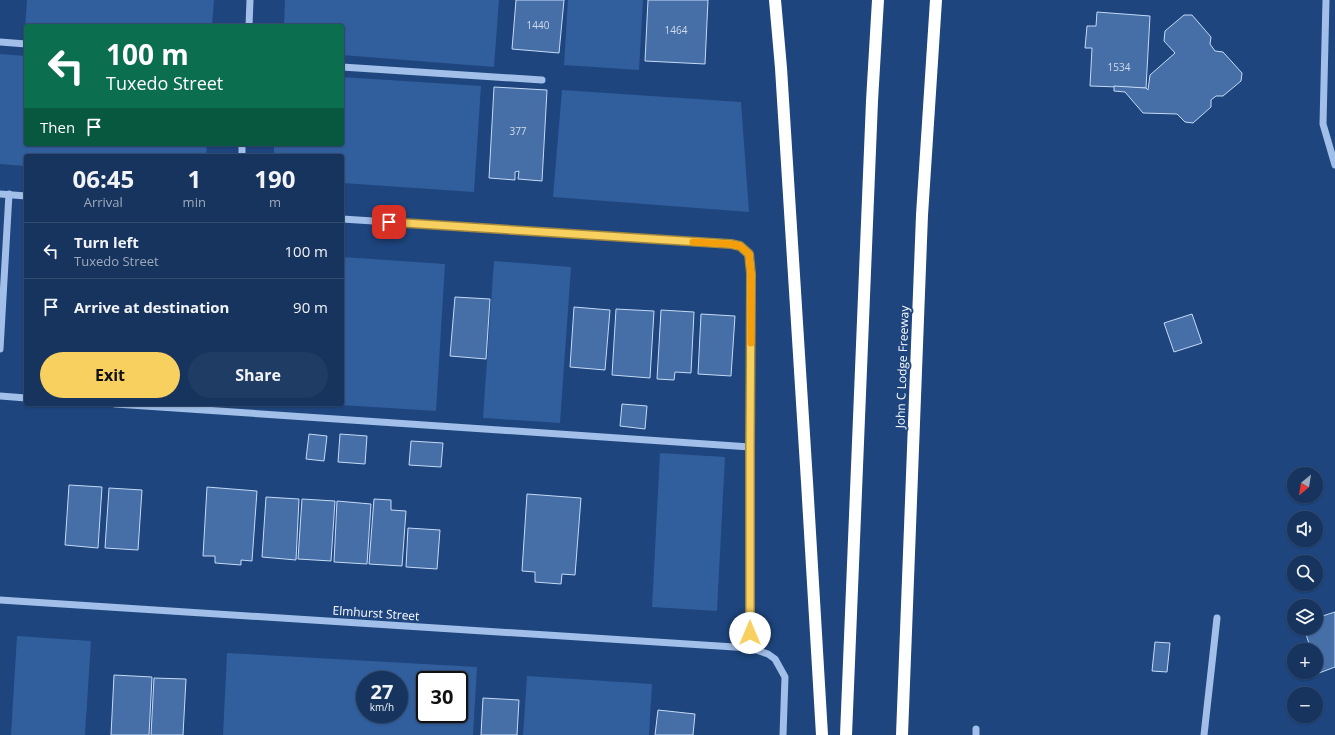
<!DOCTYPE html>
<html lang="en">
<head>
<meta charset="utf-8">
<style>
  :root { --surface:#16345e; --page:#1f3c64; --text:#f1f3f6; --muted:#9eaabc; --line:#354f73; --accent:#f7d060 }
  body { margin:0; font-family:"Open Sans",sans-serif; background:var(--page); color:var(--text); height:100vh; display:flex; flex-direction:column; font-size:15px; white-space:nowrap }
  * { box-sizing:border-box; margin:0 }
  p { font-size:13px; color:var(--muted) }
  .icon { flex:none; width:22px; height:22px; fill:none; stroke:currentColor; stroke-width:2; stroke-linecap:round; stroke-linejoin:round }
  .map { position:relative; flex:1; overflow:hidden }
  .details { position:absolute; left:24px; top:154px; width:320px; height:252px; display:flex; flex-direction:column; background:var(--surface); border-radius:4px; box-shadow:0 1px 3px #0004,0 0 0 1px var(--line) }
  .details>* { flex:none }
  .banner { position:absolute; left:24px; top:24px; width:320px; height:122px; border-radius:4px; box-shadow:0 1px 3px #0004,0 0 0 1px var(--line); background:#0b6e4f; color:#fff; overflow:hidden }
  .needle { width:26px; rotate:210deg }
  .controls { position:absolute; left:1287px; top:467px; display:grid; gap:8px }
  .controls a { display:grid; place-items:center; width:36px; height:36px; border-radius:50%; background:var(--surface); box-shadow:0 1px 3px #0004,0 0 0 1px var(--line); font-size:20px }
  .speed { position:absolute; left:356px; top:671px; display:flex; gap:8px; font-size:20px; font-weight:700; text-align:center }
  .speed>* { display:grid; place-content:center; width:52px; height:52px; border-radius:50%; background:var(--surface); box-shadow:0 1px 3px #0004,0 0 0 1px var(--line); line-height:1 }
  .speed small { font-size:10px; font-weight:400 }
  .speed .limit { border:2px solid #111; border-radius:6px; background:#fff; color:#111 }
  .pin { position:absolute; display:grid; place-items:center; width:34px; height:34px; color:#fff; margin:-17px; border-radius:8px; box-shadow:0 2px 6px #0006 }
  .me { position:absolute; width:44px; margin:-22px; rotate:0deg; stroke-linejoin:round; filter:drop-shadow(0 0 3px #0008) }
  .turn { display:flex; align-items:center; gap:14px; height:84px; padding:0 16px; font-size:18px }
  .turn .icon { width:52px; height:52px; stroke-width:2.5 }
  .turn b { display:block; font-size:28px; line-height:34px }
  .then { display:flex; align-items:center; height:38px; padding:0 16px; background:#0003; gap:8px; font-size:15px }
  .eta { display:flex; justify-content:space-evenly; align-items:center; height:68px; text-align:center }
  .eta b { font-size:24px; font-weight:700; line-height:28px }
  .action { display:flex; gap:8px; margin-top:auto; padding:8px 16px }
  .action a { flex:1; height:46px; border-radius:24px; background:var(--accent); color:#111; font-size:16px; font-weight:700; line-height:46px; text-align:center }
  .action a+a { background:var(--page); color:var(--text) }
  ul { padding:0; list-style:none }
  li { display:flex; align-items:center; gap:12px; height:56px; padding:0 16px; border-top:1px solid var(--line) }
  li div { flex:1 }
  li b { display:block; font-size:15px }
  li em { font-style:normal }
  .map>svg:first-child { display:block }
</style>
</head>
<body>
<div class="map">
<svg width="1335" height="735" viewBox="0 0 1335 735">
  <rect width="100%" height="100%" fill="#1e457e"/>
  <g fill="#315e9c" fill-rule="evenodd">
    <path d="M 27,0 L 214,0 L 212,26 L 26,26 L 26,30 L 25,30 Z"/>
    <path d="M 285,0 L 499,0 L 494,67 L 342,55 L 342,26 L 284,26 Z"/>
    <path d="M 568,0 L 643,0 L 639,70 L 564,65 Z"/>
    <path d="M 0,54 L 26,56 L 26,144 L 207,144 L 206,156 L 26,156 L 26,166 L 0,164 Z"/>
    <path d="M 342,77 L 481,86 L 474,192 L 342,183 L 342,156 L 274,156 L 274,144 L 342,144 Z"/>
    <path d="M 562,90 L 741,102 L 749,212 L 553,197 Z"/>
    <path d="M 342,257 L 445,264 L 436,411 L 325,404 L 342,404 Z"/>
    <path d="M 494,261 L 571,267 L 560,423 L 483,418 Z"/>
    <path d="M 660,453 L 725,457 L 717,611 L 652,607 Z"/>
    <path d="M 17,636 L 91,641 L 85,735 L 11,735 Z"/>
    <path d="M 227,653 L 477,667 L 473,735 L 223,735 ZM 365,680 L 399,680 L 399,714 L 365,714 ZM 425,680 L 459,680 L 459,714 L 425,714 Z"/>
    <path d="M 527,676 L 652,684 L 649,735 L 523,735 Z"/>
  </g>
  <g fill="#466fa8" stroke="#c5daf6">
    <path d="M 516,0 L 564,0 L 559,53 L 512,49 Z"/>
    <path d="M 648,0 L 708,0 L 705,64 L 645,61 Z"/>
    <path d="M 1097,12 L 1150,16 L 1146,88 L 1090,86 L 1092,48 L 1085,48 L 1087,26 L 1096,26 Z"/>
    <path d="M 1184,15 L 1192,15 L 1211,37 L 1210,44 L 1215,51 L 1223,52 L 1242,73 L 1241,81 L 1223,96 L 1216,96 L 1211,100 L 1211,107 L 1193,123 L 1185,122 L 1177,114 L 1143,113 L 1125,92 L 1114,91 L 1114,86 L 1146,88 L 1148,90 L 1150,75 L 1175,53 L 1164,41 L 1165,31 Z"/>
    <path d="M 494,87 L 547,90 L 542,181 L 518,179 L 519,171 L 515,172 L 515,180 L 489,178 Z"/>
    <path d="M 455,297 L 490,299 L 486,359 L 450,356 Z"/>
    <path d="M 574,307 L 610,310 L 605,370 L 570,367 Z"/>
    <path d="M 616,309 L 654,311 L 650,378 L 612,375 Z"/>
    <path d="M 661,310 L 694,312 L 691,373 L 675,372 L 674,380 L 657,379 Z"/>
    <path d="M 701,314 L 735,316 L 731,376 L 698,374 Z"/>
    <path d="M 1192,314 L 1202,343 L 1174,352 L 1164,323 Z"/>
    <path d="M 622,404 L 647,406 L 645,429 L 620,426 Z"/>
    <path d="M 309,434 L 327,436 L 324,461 L 306,459 Z"/>
    <path d="M 340,434 L 367,436 L 365,464 L 338,462 Z"/>
    <path d="M 411,441 L 443,443 L 441,467 L 409,465 Z"/>
    <path d="M 69,485 L 102,487 L 98,548 L 65,545 Z"/>
    <path d="M 207,487 L 257,491 L 252,561 L 241,560 L 241,565 L 215,563 L 215,556 L 203,556 Z"/>
    <path d="M 109,488 L 142,490 L 138,550 L 105,548 Z"/>
    <path d="M 527,494 L 581,498 L 575,575 L 562,574 L 561,584 L 535,582 L 535,572 L 522,571 Z"/>
    <path d="M 266,497 L 299,499 L 296,560 L 262,557 Z"/>
    <path d="M 302,499 L 335,501 L 331,561 L 298,559 Z"/>
    <path d="M 374,499 L 391,500 L 391,510 L 406,511 L 402,566 L 369,564 Z"/>
    <path d="M 337,501 L 371,504 L 367,564 L 334,562 Z"/>
    <path d="M 408,528 L 440,530 L 437,569 L 406,567 Z"/>
    <path d="M 1335,612 L 1335,667 L 1319,673 L 1316,665 L 1316,650 L 1311,650 L 1304,628 L 1316,628 L 1316,618 Z"/>
    <path d="M 1155,642 L 1170,643 L 1167,672 L 1152,671 Z"/>
    <path d="M 114,675 L 152,677 L 149,735 L 111,735 Z"/>
    <path d="M 154,678 L 186,679 L 183,735 L 151,735 Z"/>
    <path d="M 483,698 L 519,700 L 517,735 L 481,735 Z"/>
    <path d="M 658,710 L 695,714 L 693,735 L 655,735 Z"/>
  </g>
  <g fill="none" stroke-linecap="round" stroke-linejoin="round">
    <g stroke="#a1bfe8" stroke-width="7">
      <path d="M 1326,0 L 1323,124 L 1335,165"/>
      <path d="M 249,26 L 250,0"/>
      <path d="M 0,42 L 26,44"/>
      <path d="M 342,67 L 542,80"/>
      <path d="M 242,156 L 242,144"/>
      <path d="M 0,194 L 26,196"/>
      <path d="M 342,219 L 731,244 L 740,246 L 749,254 L 751,274 L 750,447 L 750,648"/>
      <path d="M 0,349 L 9,194"/>
      <path d="M 0,396 L 26,398"/>
      <path d="M 115,404 L 750,447"/>
      <path d="M 0,600 L 750,648 L 768,654 L 775,659 L 785,677 L 783,735"/>
      <path d="M 976,729 L 976,735"/>
      <path d="M 1204,735 L 1217,618"/>
    </g>
    <g stroke="#fff" stroke-width="12">
      <path d="M 775,0 L 781,68 L 807,482 L 822,735"/>
      <path d="M 846,735 L 872,101 L 878,0"/>
      <path d="M 902,735 L 922,215 L 936,0"/>
    </g>
  </g>
  <g fill="none" stroke-linecap="round" stroke-linejoin="round">
    <defs>
      <path id="route" d="M 389,222 L 731,244 L 740,246 L 749,254 L 751,274 L 750,447 L 750,633"/>
    </defs>
    <use href="#route" stroke="#a1873e" stroke-width="10"/>
    <use href="#route" stroke="#f7d060" stroke-width="7"/>
    <path stroke="#f59e0b" stroke-width="7" d="M 693,242 L 731,244 L 740,246 L 749,254 L 751,274 L 751,343"/>
  </g>
  <g text-anchor="middle" dominant-baseline="central" stroke-width="4" stroke-linejoin="round" paint-order="stroke">
    <g font-size="10" fill="#d1dbe9">
      <text x="538" y="25">1440</text>
      <text x="676" y="30">1464</text>
      <text x="1119" y="67">1534</text>
      <text x="518" y="131">377</text>
    </g>
    <g font-size="12" fill="#fff" stroke="#1e457e">
      <text transform="translate(902 367) rotate(-88)">John C Lodge Freeway</text>
      <text transform="translate(376 613) rotate(4)">Elmhurst Street</text>
    </g>
  </g>
</svg>
<div class="controls">
<a><svg class="needle" viewBox="-14 -14 28 28"><path d="M0-13l5 13h-10z" fill="#e53935"/><path d="M0 13l5-13h-10z" fill="#9eaabc"/></svg></a>
<a><svg class="icon" aria-label="sound" viewBox="0 0 24 24"><path d="M4 9h4l5-4v14l-5-4H4zM17 9q2 3 0 6"/></svg></a>
<a><svg class="icon" aria-label="search" viewBox="0 0 24 24"><circle cx="10" cy="10" r="6"/><path d="M15 15l6 6"/></svg></a>
<a><svg class="icon" aria-label="layers" viewBox="0 0 24 24"><path d="M12 4l9 5-9 5-9-5zM3 14l9 5 9-5"/></svg></a>
<a>+</a>
<a>−</a>
</div>
<div class="speed"><div>27<small>km/h</small></div><div class="limit">30</div></div>
<div class="pin" style="left:389px;top:222px;background:#d93025"><svg class="icon" aria-label="arrive" viewBox="0 0 24 24"><path d="M6 21V4h12l-3 4 3 4H6"/></svg></div>
<svg class="me" style="left:750px;top:633px" viewBox="-20 -20 40 40"><circle r="19" fill="#fff"/><path d="M0-13L10 11 0 6-10 11z" fill="#f7d060"/></svg>
<div class="banner">
<div class="turn"><svg class="icon" aria-label="left" viewBox="0 0 24 24"><path d="M17 20v-9H6M10 6l-5 5 5 5"/></svg><div><b>100 m</b>Tuxedo Street</div></div>
<div class="then">Then<svg class="icon" aria-label="arrive" viewBox="0 0 24 24"><path d="M6 21V4h12l-3 4 3 4H6"/></svg></div>
</div>
<section class="details">
<div class="eta">
<div><b>06:45</b><p>Arrival</p></div>
<div><b>1</b><p>min</p></div>
<div><b>190</b><p>m</p></div>
</div>
<ul>
<li><svg class="icon" aria-label="left" viewBox="0 0 24 24"><path d="M17 20v-9H6M10 6l-5 5 5 5"/></svg><div><b>Turn left</b><p>Tuxedo Street</p></div><em>100 m</em></li>
<li><svg class="icon" aria-label="arrive" viewBox="0 0 24 24"><path d="M6 21V4h12l-3 4 3 4H6"/></svg><div><b>Arrive at destination</b></div><em>90 m</em></li>
</ul>
<div class="action"><a>Exit</a><a>Share</a></div>
</section>
</div>
</body>
</html>
